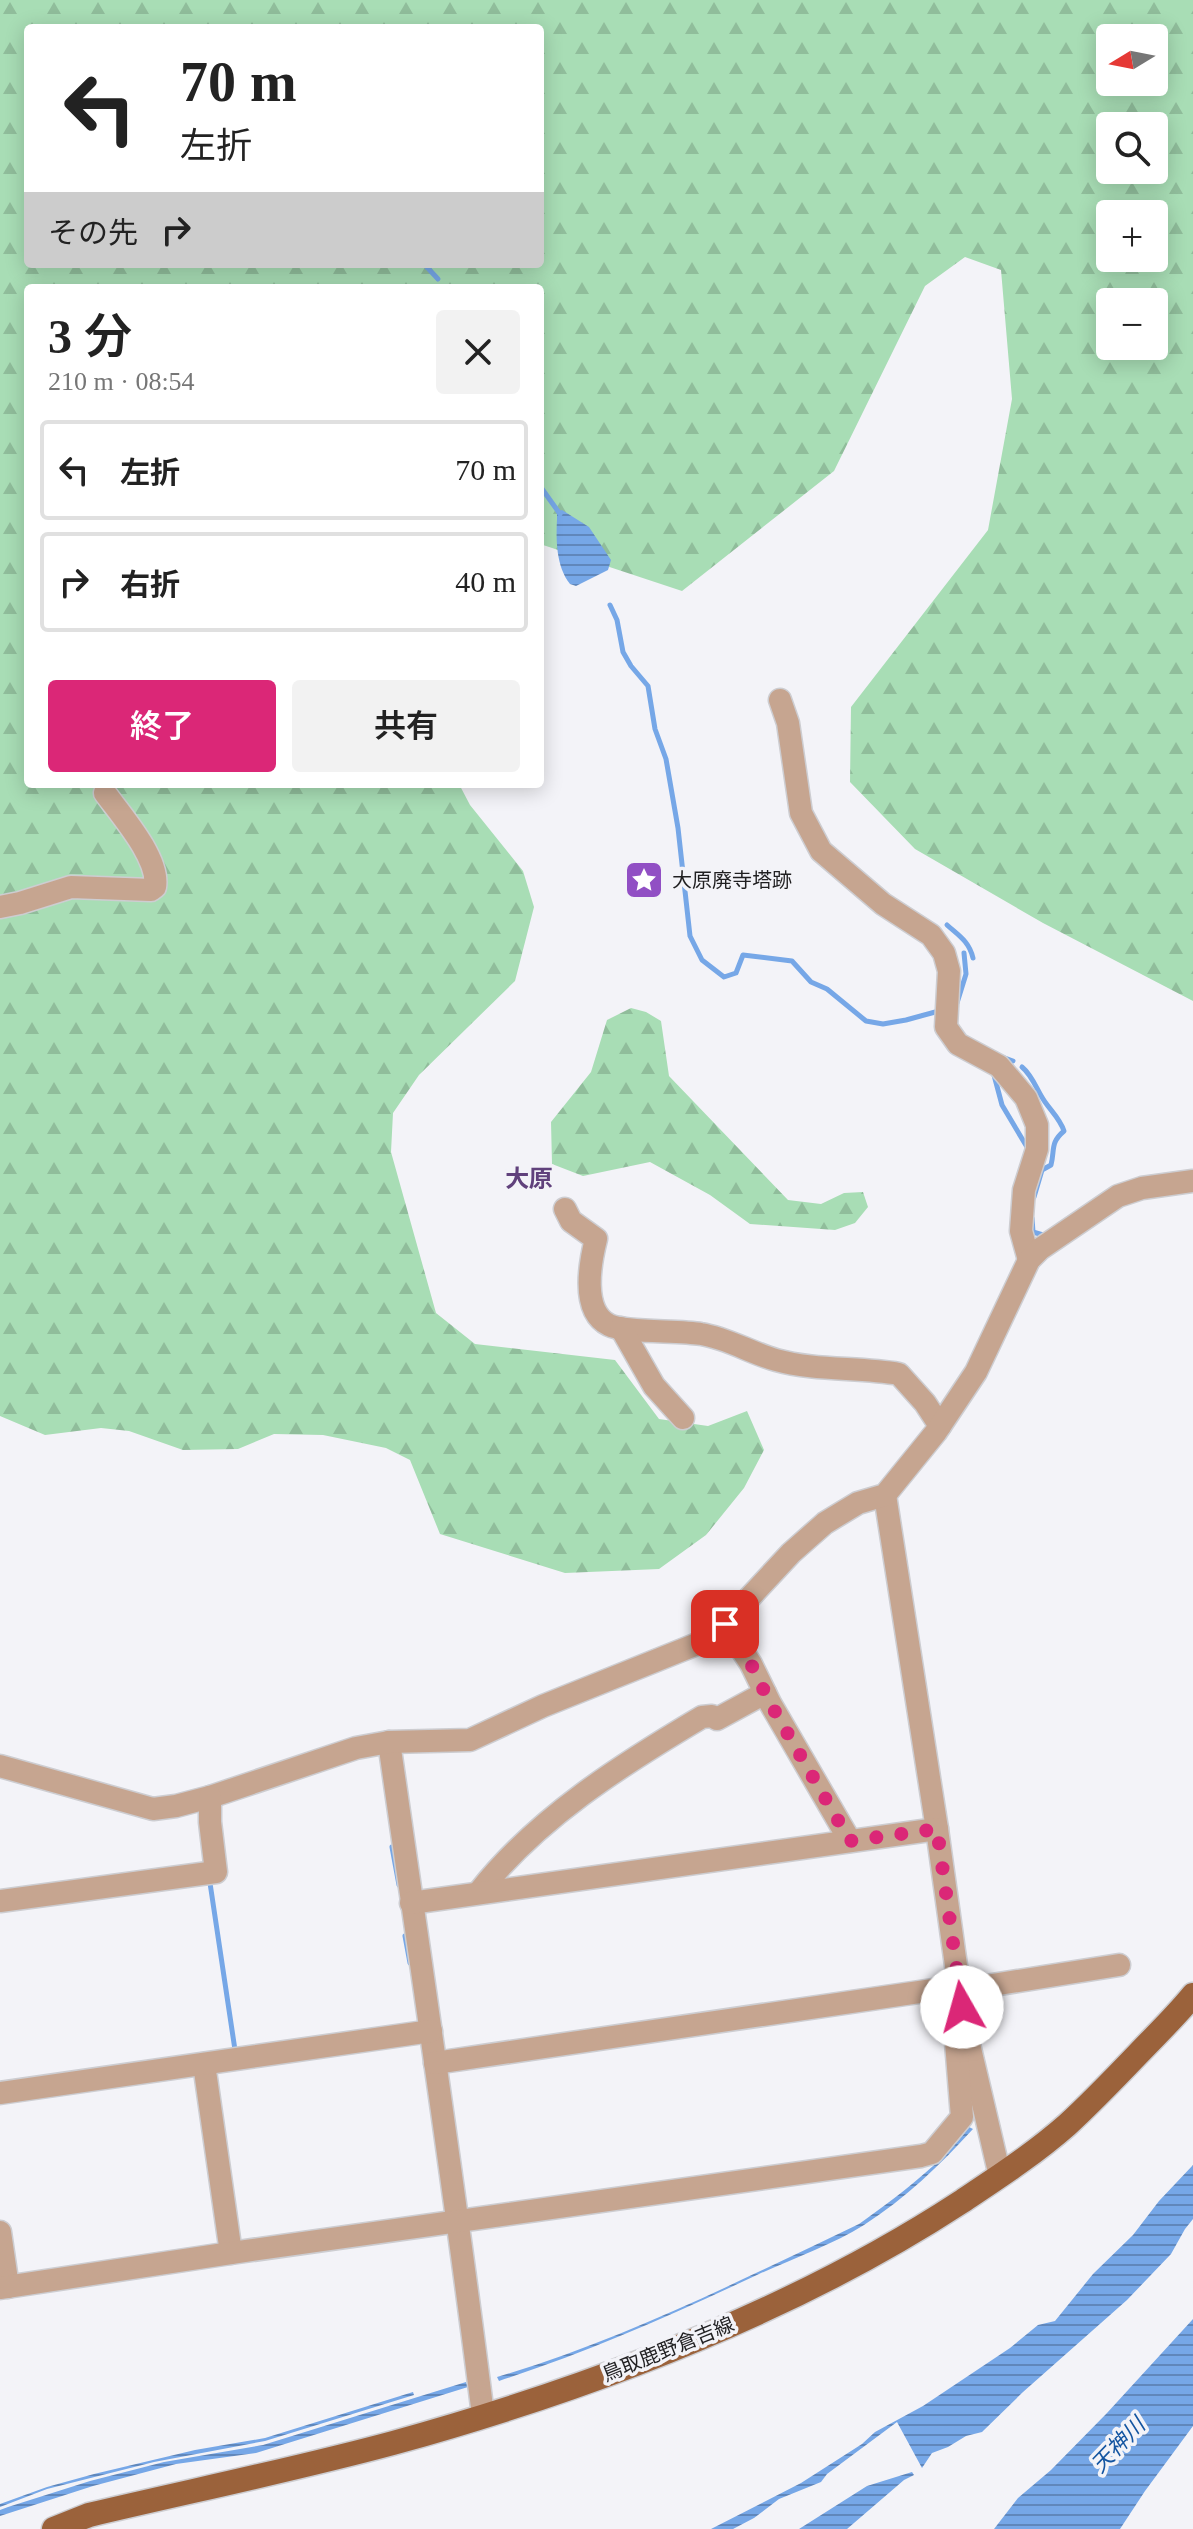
<!DOCTYPE html>
<html lang="ja">
<head>
<meta charset="utf-8">
<style>
  :root { --surface:#fff; --page:#f2f2f2; --text:#222; --muted:#767676; --line:#e0e0e0; --accent:#db2777 }
  body { margin:0; font-family:"Times New Roman","Noto Sans JP",serif; background:var(--page); color:var(--text); height:100vh; display:flex; flex-direction:column; font-size:30px; white-space:nowrap }
  * { box-sizing:border-box; margin:0 }
  p { font-size:26px; color:var(--muted) }
  .icon { flex:none; width:44px; height:44px; fill:none; stroke:currentColor; stroke-width:2; stroke-linecap:round; stroke-linejoin:round }
  .map { position:relative; flex:1; overflow:hidden }
  .details { position:absolute; left:24px; top:284px; width:520px; height:504px; display:flex; flex-direction:column; background:var(--surface); border-radius:8px; box-shadow:0 4px 20px #0003 }
  .details>* { flex:none }
  .guide { position:absolute; left:24px; top:24px; width:520px; height:244px; border-radius:8px; box-shadow:0 4px 20px #0003; background:#fff; color:var(--text); overflow:hidden }
  .needle { width:52px; rotate:260deg }
  .buttons { position:absolute; left:1096px; top:24px; display:grid; gap:16px }
  .buttons a { display:grid; place-items:center; width:72px; height:72px; border-radius:8px; background:var(--surface); box-shadow:0 4px 20px #0003; font-size:40px }
  .pin { position:absolute; display:grid; place-items:center; width:68px; height:68px; color:#fff; margin:-34px; border-radius:16px; box-shadow:0 4px 12px #0006 }
  .me { position:absolute; width:88px; margin:-44px; rotate:353deg; stroke-linejoin:round; filter:drop-shadow(0 0 6px #0008) }
  .turn { display:flex; align-items:center; gap:28px; height:168px; padding:0 24px; font-size:36px }
  .turn .icon { width:104px; height:104px; stroke-width:2.5 }
  .turn b { display:block; font-size:56px; line-height:68px }
  .then { display:flex; align-items:center; height:76px; padding:0 24px; background:#0003; gap:16px; font-size:30px }
  .round { display:grid; place-items:center; flex:none; width:84px; height:84px; border-radius:8px; background:var(--page) }
  .summary { display:flex; align-items:center; justify-content:space-between; height:136px; padding:0 24px }
  h1 { font-size:48px; font-weight:600; line-height:60px }
  .primary-button { display:flex; gap:16px; margin-top:auto; padding:16px 24px }
  .primary-button a { flex:1; height:92px; border-radius:8px; background:var(--accent); color:#fff; font-size:32px; font-weight:600; line-height:92px; text-align:center }
  .primary-button a+a { background:var(--page); color:var(--text) }
  ul { padding:0; list-style:none }
  li { display:flex; align-items:center; gap:24px; height:100px; margin:0 16px 12px; padding:0 8px; border:4px solid var(--line); border-radius:8px }
  li div { flex:1 }
  li b { display:block; font-size:30px }
  li em { font-style:normal }
  .map>svg:first-child { display:block }
</style>
</head>
<body>
<div class="map">
<svg width="1193" height="2529" viewBox="0 0 1193 2529">
  <defs>
    <pattern id="forest-firs" width="22" height="20" patternUnits="userSpaceOnUse" patternTransform="scale(2)"><rect width="22" height="20" fill="#a8ddb5"/><path d="M5 1l3.5 6h-7zM16 11l3.5 6h-7z" fill="#90bd9b"/></pattern>
    <pattern id="water-rules" width="6" height="5" patternUnits="userSpaceOnUse" patternTransform="scale(2)"><rect width="6" height="5" fill="#76a7e7"/><path d="M0 2.5h6" fill="none" stroke="#6087bb"/></pattern>
  </defs>
  <rect width="100%" height="100%" fill="#f3f3f8"/>
  <g fill="url(#forest-firs)" fill-rule="evenodd">
    <path d="M 0,0 L 1193,0 L 1193,1001 L 1043,923 L 915,849 L 850,782 L 851,707 L 988,530 L 1012,399 L 1001,270 L 965,257 L 925,286 L 834,471 L 682,591 L 540,544 L 540,288 L 28,288 L 28,784 L 459,784 L 470,805 L 523,871 L 534,907 L 515,981 L 419,1075 L 393,1113 L 391,1152 L 436,1313 L 475,1344 L 615,1360 L 659,1419 L 708,1426 L 747,1411 L 764,1450 L 744,1488 L 706,1535 L 659,1569 L 565,1573 L 440,1534 L 410,1460 L 386,1448 L 323,1435 L 274,1434 L 238,1449 L 183,1450 L 129,1431 L 101,1428 L 45,1435 L 0,1416 ZM 28,28 L 540,28 L 540,264 L 28,264 ZM 1110,38 L 1154,38 L 1154,82 L 1110,82 ZM 1110,126 L 1154,126 L 1154,170 L 1110,170 ZM 1110,214 L 1154,214 L 1154,258 L 1110,258 ZM 1110,302 L 1154,302 L 1154,346 L 1110,346 Z"/>
    <path d="M 631,1008 L 646,1012 L 661,1021 L 669,1076 L 788,1200 L 821,1204 L 844,1193 L 863,1192 L 868,1207 L 855,1223 L 835,1230 L 750,1224 L 710,1195 L 650,1162 L 583,1176 L 552,1164 L 551,1122 L 591,1072 L 607,1020 Z"/>
  </g>
  <g fill="url(#water-rules)">
    <path d="M 562,510 L 589,527 L 611,560 L 608,570 L 576,586 L 570,584 C 556,566 556,540 557,519 L 557,512 Z"/>
    <path d="M 969,2127 L 973,2129 C 940,2165 906,2198 864,2225 C 834,2244 792,2259 759,2274 C 674,2314 588,2352 499,2381 L 497,2377 C 623,2340 741,2280 859,2224 C 892,2201 946,2160 969,2127 Z"/>
    <path d="M 1193,2165 L 1193,2219 L 1185,2229 L 1171,2254 L 1127,2300 L 1023,2392 L 982,2432 L 966,2436 L 948,2447 L 932,2453 L 922,2468 L 897,2422 L 827,2474 L 821,2482 L 779,2499 L 754,2518 L 733,2529 L 711,2529 L 801,2483 L 862,2444 L 875,2432 L 923,2406 L 1010,2348 L 1038,2325 L 1055,2321 L 1093,2274 L 1133,2235 L 1159,2201 Z"/>
    <path d="M 1193,2319 L 1193,2426 L 1145,2491 L 1120,2529 L 994,2529 L 1018,2498 L 1051,2470 L 1107,2413 Z"/>
    <path d="M 466,2382 L 468,2387 L 256,2453 L 176,2464 L 93,2486 L 0,2516 L 0,2510 L 8,2507 L 90,2481 L 164,2462 L 263,2445 Z"/>
    <path d="M 413,2392 L 414,2395 L 265,2441 L 154,2462 L 47,2489 L 0,2507 L 0,2504 L 47,2487 L 94,2474 L 195,2450 L 265,2438 Z"/>
    <path d="M 912,2472 L 914,2475 L 904,2480 L 847,2529 L 799,2529 L 867,2486 Z"/>
  </g>
  <g fill="none" stroke-linecap="round" stroke-linejoin="round">
    <g stroke="#76a7e7" stroke-width="5">
      <path d="M 424,264 L 438,279"/>
      <path d="M 540,486 L 560,514"/>
      <path d="M 610,605 L 617,620 L 623,652 L 631,666 L 648,686 L 655,729 L 666,759 L 678,828 L 690,936 L 702,960 L 724,977 L 736,973 L 743,955 L 792,961 L 811,982 L 827,989 L 866,1021 L 883,1024 L 906,1020 L 939,1011"/>
      <path d="M 947,925 C 958,935 969,941 973,958"/>
      <path d="M 957,1003 L 966,974 L 964,953"/>
      <path d="M 1002,1057 L 1013,1061"/>
      <path d="M 1022,1067 C 1033,1076 1037,1091 1045,1102 C 1052,1112 1060,1119 1064,1131 C 1050,1143 1055,1149 1051,1165 L 1042,1170 L 1034,1197"/>
      <path d="M 994,1075 L 1002,1105 L 1027,1147"/>
      <path d="M 1032,1218 L 1033,1232 L 1043,1235"/>
      <path d="M 392,1847 L 399,1885"/>
      <path d="M 210,1883 L 235,2050"/>
      <path d="M 405,1936 L 410,1963"/>
    </g>
    <defs>
      <g id="minor">
        <path d="M 780,700 L 788,723 L 801,813 L 821,851 L 883,904 L 931,935 L 944,953 L 949,971 L 946,1027 L 958,1044 L 999,1066 L 1026,1098 L 1037,1125 L 1037,1149 L 1024,1190 L 1021,1231 L 1029,1260"/>
        <path d="M 0,907 L 20,903 L 71,887 L 151,890 L 155,887 C 160,859 121,815 105,793"/>
        <path d="M 565,1209 L 571,1221 L 596,1239 C 590,1263 581,1311 609,1325 C 624,1333 679,1330 701,1334 C 727,1338 751,1353 776,1360 C 815,1371 859,1367 899,1374 L 925,1403 L 940,1426"/>
        <path d="M 621,1328 L 654,1386 L 683,1418"/>
        <path d="M 885,1495 L 937,1829 L 964,2023 L 1000,2176"/>
        <path d="M 725,1624 L 751,1664 L 770,1703 L 850,1841"/>
        <path d="M 389,1742 C 421,1966 455,2190 483,2415"/>
        <path d="M 0,1766 L 153,1809 L 176,1806 L 210,1797 L 356,1748 L 389,1742 L 470,1740 L 543,1706 L 707,1640 L 725,1624 L 791,1553 L 825,1523 L 858,1503 L 885,1495 L 936,1432 L 976,1372 L 1029,1260 L 1040,1249 L 1118,1196 L 1142,1188 L 1193,1181"/>
        <path d="M 479,1892 C 537,1818 621,1765 702,1717 L 712,1716 L 717,1719 L 765,1693"/>
        <path d="M 0,1901 L 216,1872 L 210,1822 L 210,1797"/>
        <path d="M 411,1903 L 937,1829"/>
        <path d="M 961,1990 L 1119,1965"/>
        <path d="M 435,2063 L 960,1986"/>
        <path d="M 204,2064 L 231,2253"/>
        <path d="M 0,2093 L 431,2031"/>
        <path d="M 0,2232 L 8,2287"/>
        <path d="M 0,2288 L 231,2253 L 921,2156 L 932,2153 L 962,2117 L 955,2030 L 964,2023"/>
      </g>
      <path id="major" d="M 54,2529 L 89,2515 C 190,2491 293,2470 393,2443 C 588,2389 791,2313 961,2202 C 997,2178 1034,2154 1067,2125 C 1091,2103 1115,2078 1138,2054 C 1156,2035 1176,2016 1193,1995"/>
    </defs>
    <use href="#minor" stroke="#cdcdd1" stroke-width="25"/>
    <use href="#major" stroke="#cdcdd1" stroke-width="27"/>
    <use href="#minor" stroke="#c6a590" stroke-width="22"/>
    <use href="#major" stroke="#9b623b" stroke-width="24"/>
  </g>
  <g fill="none" stroke-linecap="round" stroke-linejoin="round">
    <path stroke="#db2777" stroke-width="14" stroke-dasharray="0 25.2" d="M 725,1624 L 751,1664 L 770,1703 L 850,1841 L 937,1829 L 962,2007"/>
  </g>
  <defs>
    <symbol id="sight-square" viewBox="-11 -11 22 22"><rect x="-9" y="-9" width="18" height="18" rx="4" fill="#914fc4" stroke="#f3f3f8"/><path d="M0-6L1.8-2.2L6-1.7L2.9 1.2L3.7 5.4L0 3.3L-3.7 5.4L-2.9 1.2L-6-1.7L-1.8-2.2Z" fill="#fff"/></symbol>
  </defs>
  <g fill-rule="evenodd">
    <use href="#sight-square" x="622" y="858" width="44" height="44"/>
  </g>
  <g text-anchor="middle" dominant-baseline="central" stroke-width="7" stroke-linejoin="round" paint-order="stroke">
    <g font-size="20" fill="#201f21" stroke="#f3f3f8" text-anchor="start">
      <text x="672" y="880">大原廃寺塔跡</text>
    </g>
    <g font-size="20" fill="#201f21" stroke="#f3f3f8">
      <text transform="translate(668 2349) rotate(-22)">鳥取鹿野倉吉線</text>
    </g>
    <g font-size="22" font-style="italic" fill="#1455a1" stroke="#f3f3f8">
      <text transform="translate(1118 2445) rotate(-46)">天神川</text>
    </g>
    <g font-size="24" font-weight="bold" fill="#60417c" stroke="#f3f3f8">
      <text x="529" y="1179">大原</text>
    </g>
  </g>
</svg>
<div class="buttons">
<a><svg class="needle" viewBox="-14 -14 28 28"><path d="M0-13l5 13h-10z" fill="#e53935"/><path d="M0 13l5-13h-10z" fill="#767676"/></svg></a>
<a><svg class="icon" aria-label="search" viewBox="0 0 24 24"><circle cx="10" cy="10" r="6"/><path d="M15 15l6 6"/></svg></a>
<a>+</a>
<a>−</a>
</div>
<div class="pin" style="left:725px;top:1624px;background:#d93025"><svg class="icon" aria-label="arrive" viewBox="0 0 24 24"><path d="M6 21V4h12l-3 4 3 4H6"/></svg></div>
<svg class="me" style="left:962px;top:2007px" viewBox="-20 -20 40 40"><circle r="19" fill="#fff"/><path d="M0-13L10 11 0 6-10 11z" fill="#db2777"/></svg>
<div class="guide">
<div class="turn"><svg class="icon" aria-label="left" viewBox="0 0 24 24"><path d="M17 20v-9H6M10 6l-5 5 5 5"/></svg><div><b>70 m</b>左折</div></div>
<div class="then">その先<svg class="icon" aria-label="right" viewBox="0 0 24 24"><path d="M7 20v-9h11M14 6l5 5-5 5"/></svg></div>
</div>
<section class="details">
<div class="summary"><div><h1>3 分</h1><p>210 m · 08:54</p></div><a class="round"><svg class="icon" aria-label="close" viewBox="0 0 24 24"><path d="M6 6l12 12M18 6L6 18"/></svg></a></div>
<ul>
<li><svg class="icon" aria-label="left" viewBox="0 0 24 24"><path d="M17 20v-9H6M10 6l-5 5 5 5"/></svg><div><b>左折</b></div><em>70 m</em></li>
<li><svg class="icon" aria-label="right" viewBox="0 0 24 24"><path d="M7 20v-9h11M14 6l5 5-5 5"/></svg><div><b>右折</b></div><em>40 m</em></li>
</ul>
<div class="primary-button"><a>終了</a><a>共有</a></div>
</section>
</div>
</body>
</html>
